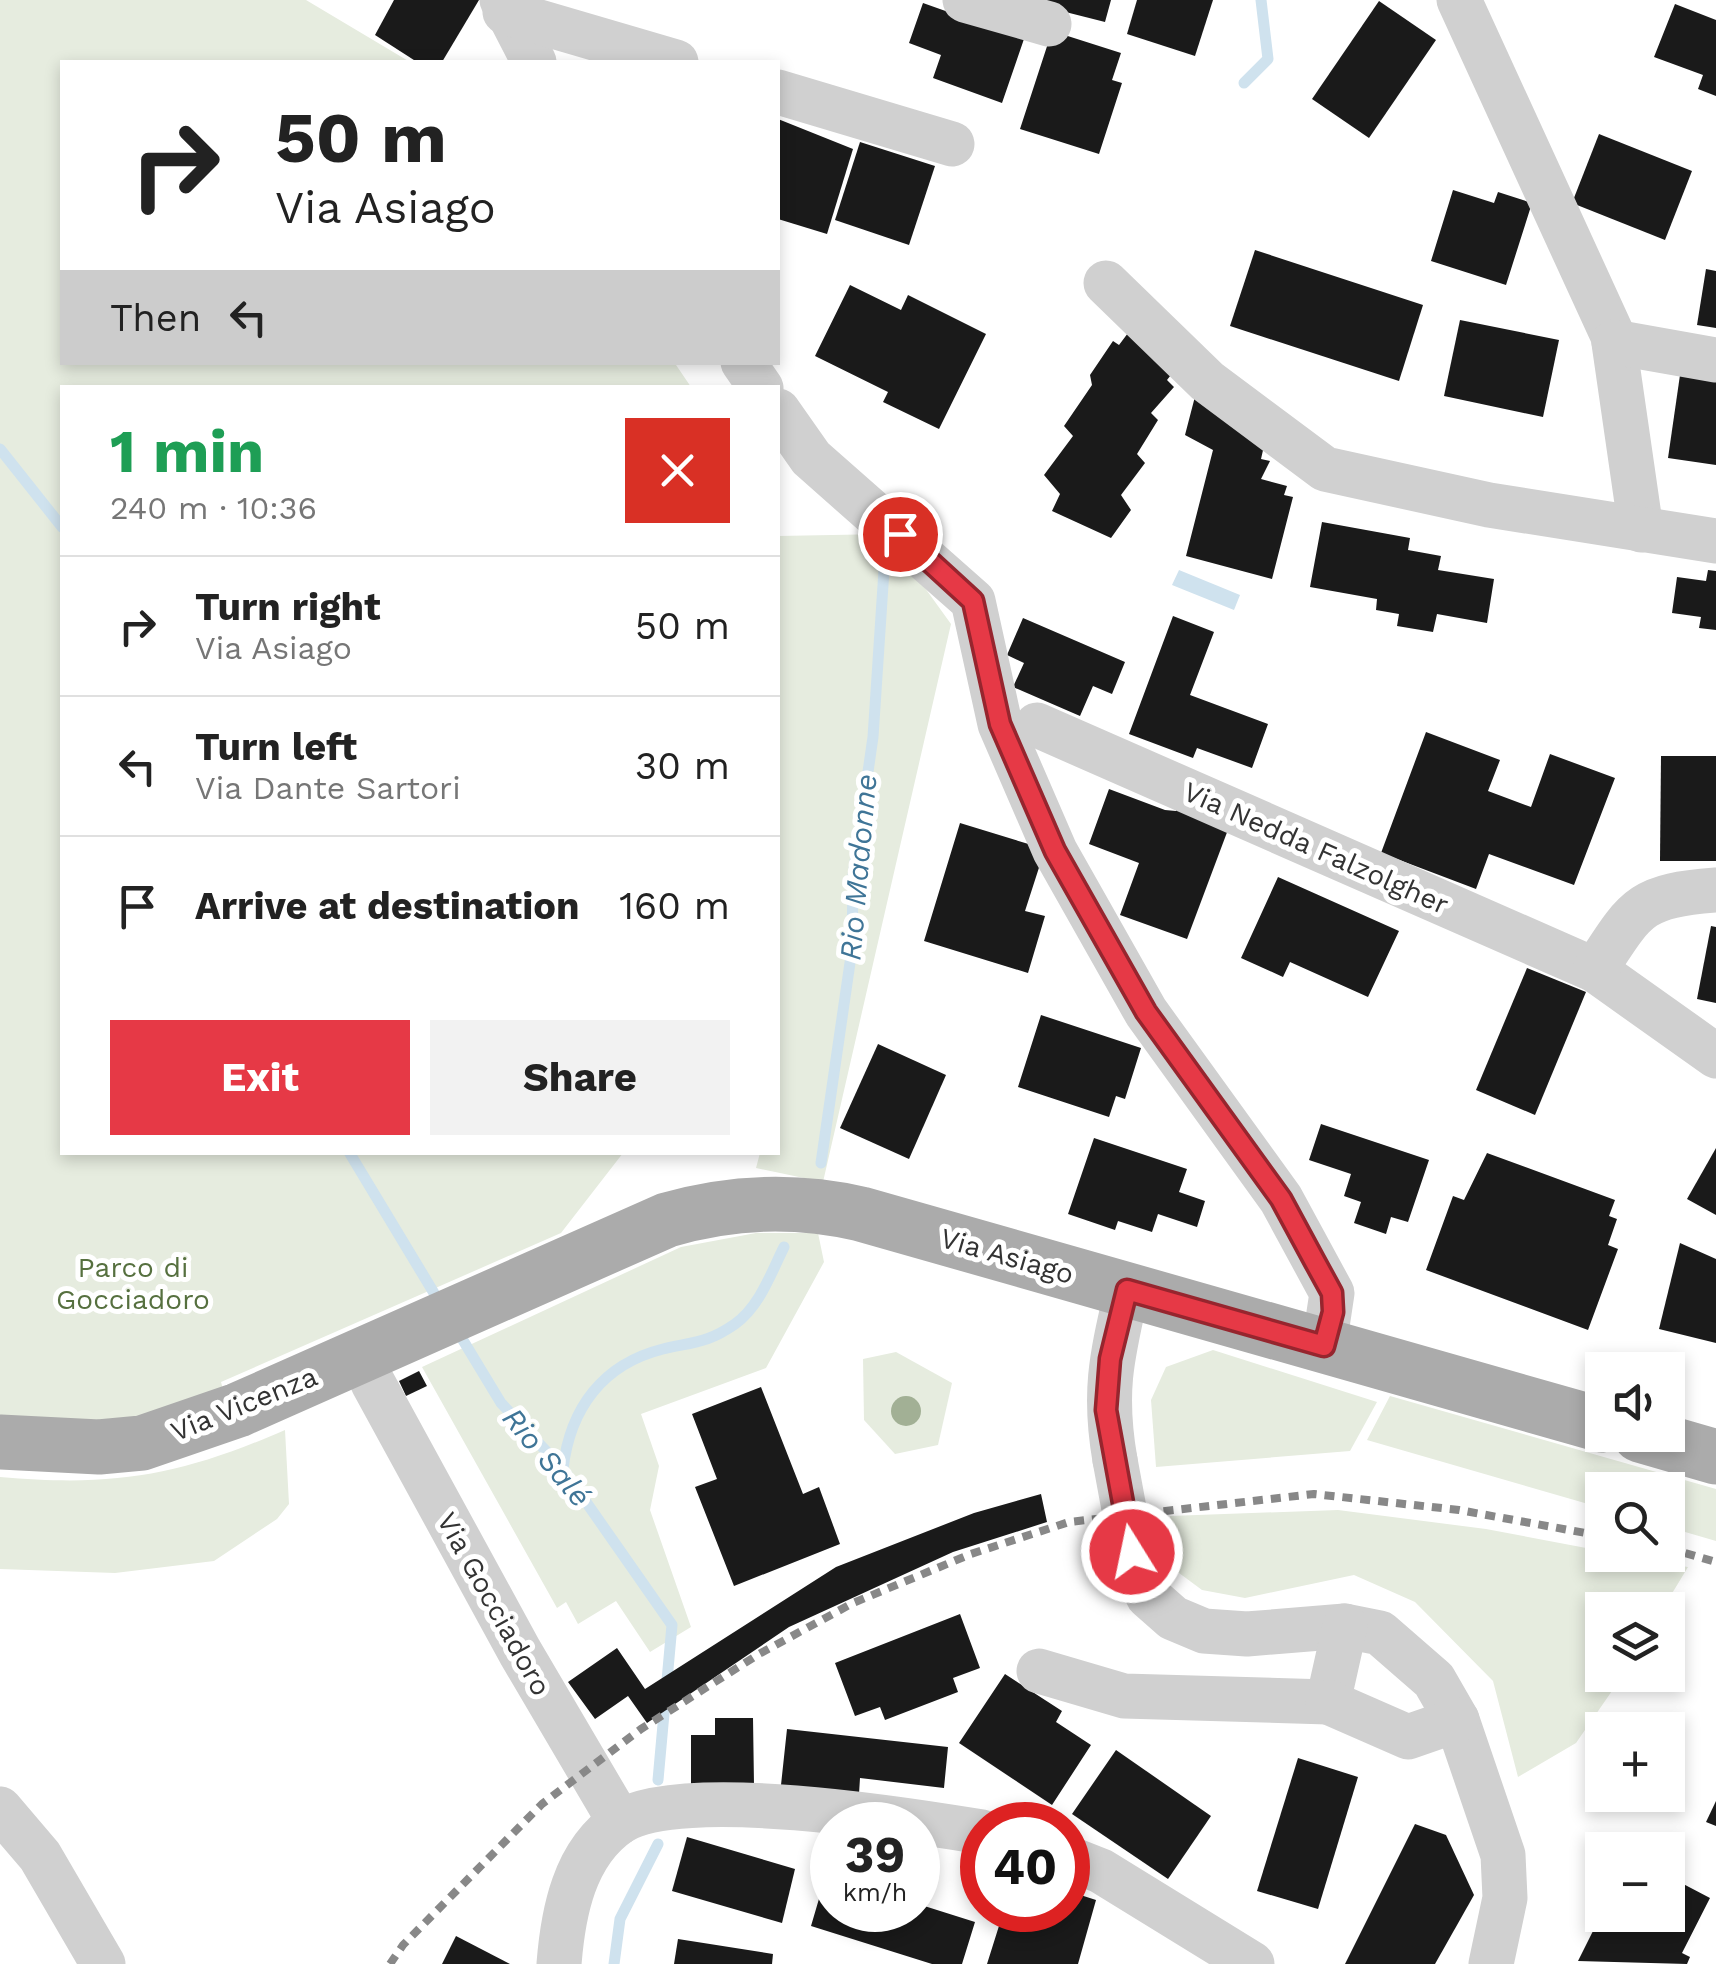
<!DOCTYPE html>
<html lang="en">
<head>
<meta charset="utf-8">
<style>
  :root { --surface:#fff; --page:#f2f2f2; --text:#222; --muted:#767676; --line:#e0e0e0; --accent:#e63946 }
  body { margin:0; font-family:"Work Sans",sans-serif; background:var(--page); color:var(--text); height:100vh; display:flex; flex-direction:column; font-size:38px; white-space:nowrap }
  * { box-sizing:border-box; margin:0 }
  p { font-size:32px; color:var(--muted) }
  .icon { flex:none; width:55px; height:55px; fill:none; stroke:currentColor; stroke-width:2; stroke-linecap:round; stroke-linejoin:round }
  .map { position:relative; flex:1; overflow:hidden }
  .sheet { position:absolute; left:60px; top:385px; width:720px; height:770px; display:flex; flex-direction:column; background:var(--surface); border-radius:0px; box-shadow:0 5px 15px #0003 }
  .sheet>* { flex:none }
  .hud { position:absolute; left:60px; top:60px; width:720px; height:305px; border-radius:0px; box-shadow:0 5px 15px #0003; background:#fff; color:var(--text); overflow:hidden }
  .fabs { position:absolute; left:1585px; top:1352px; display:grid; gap:20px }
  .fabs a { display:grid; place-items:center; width:100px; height:100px; border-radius:0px; background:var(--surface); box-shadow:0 5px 15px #0003; font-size:50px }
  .speed { position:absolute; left:810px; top:1802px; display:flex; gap:20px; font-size:50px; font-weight:700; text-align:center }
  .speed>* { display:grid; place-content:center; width:130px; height:130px; border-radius:50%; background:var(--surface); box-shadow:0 5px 15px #0003; line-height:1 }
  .speed small { font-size:25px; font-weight:400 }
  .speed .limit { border:15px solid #d22; background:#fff; color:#111 }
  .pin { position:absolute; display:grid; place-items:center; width:85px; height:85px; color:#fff; margin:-42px; border:5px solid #fff; border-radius:50%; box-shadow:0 2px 10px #0007 }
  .me { position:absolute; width:110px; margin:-55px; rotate:350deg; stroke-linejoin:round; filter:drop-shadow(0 0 8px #0008) }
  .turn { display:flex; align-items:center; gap:35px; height:210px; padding:0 50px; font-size:45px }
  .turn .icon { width:130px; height:130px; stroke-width:2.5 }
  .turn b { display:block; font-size:70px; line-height:85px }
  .then { display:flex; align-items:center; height:95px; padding:0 50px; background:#0003; gap:20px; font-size:38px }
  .round { display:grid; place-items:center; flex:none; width:105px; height:105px; border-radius:0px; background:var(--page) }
  .overview { display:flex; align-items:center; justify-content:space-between; height:170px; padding:0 50px }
  h1 { font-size:60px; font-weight:700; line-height:75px; color:#1e9e55 }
  .action { display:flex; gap:20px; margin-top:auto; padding:20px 50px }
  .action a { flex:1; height:115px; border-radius:0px; background:var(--accent); color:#fff; font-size:40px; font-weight:700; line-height:115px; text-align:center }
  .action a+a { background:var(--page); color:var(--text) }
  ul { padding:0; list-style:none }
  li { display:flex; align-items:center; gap:30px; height:140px; padding:0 50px; border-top:2px solid var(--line) }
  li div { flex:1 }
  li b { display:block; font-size:38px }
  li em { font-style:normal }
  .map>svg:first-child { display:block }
</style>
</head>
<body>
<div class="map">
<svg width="1716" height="1964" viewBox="0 0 1716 1964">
  <rect width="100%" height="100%" fill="#fff"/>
  <g fill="#e6ecdf">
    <path d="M 0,0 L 306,0 L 410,62 L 62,62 L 62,362 L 674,362 L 691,387 L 62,388 L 62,1152 L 623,1153 L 561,1233 L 221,1382 L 227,1404 C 153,1424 76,1425 0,1420 Z"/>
    <path d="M 886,534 L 951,624 L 823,1182 L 756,1168 L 760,1153 L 778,1152 L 778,536 Z"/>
    <path d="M 756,1233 L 818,1233 L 824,1262 L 766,1368 L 641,1414 L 659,1466 L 650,1510 L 691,1627 L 650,1652 L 616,1601 L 578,1624 L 566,1602 L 557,1608 L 422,1367 L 681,1247 Z"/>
    <path d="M 1213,1350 L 1377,1402 L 1350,1451 L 1156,1467 L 1151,1400 L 1166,1367 Z"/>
    <path d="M 896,1352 L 952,1383 L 938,1445 L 895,1454 L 864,1420 L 863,1359 Z"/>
    <path d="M 1390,1396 L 1716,1489 L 1716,1541 L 1668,1527 L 1668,1490 L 1602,1490 L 1602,1508 L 1367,1440 Z"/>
    <path d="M 285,1430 L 289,1504 L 277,1519 L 214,1561 L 115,1573 L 0,1569 L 0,1477 C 115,1487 179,1476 285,1430 Z"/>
    <path d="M 1338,1510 L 1486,1529 L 1602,1551 L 1602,1555 L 1688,1567 L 1662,1610 L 1602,1610 L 1602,1675 L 1623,1675 L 1576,1743 L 1518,1777 L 1493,1681 L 1415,1602 L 1354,1575 L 1245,1598 L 1202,1590 L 1175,1570 L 1170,1516 Z"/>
  </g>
  <path fill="#cfe2ee" d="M 1179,570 L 1240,595 L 1234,610 L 1172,585 Z"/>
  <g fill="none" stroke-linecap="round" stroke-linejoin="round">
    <g stroke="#cfe2ee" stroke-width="11">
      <path d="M 1244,83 L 1268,59 L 1261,0"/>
      <path d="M 0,449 L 62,527"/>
      <path d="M 349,1152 L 440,1303"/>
      <path d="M 821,1163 L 852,949 L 853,876 L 873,737 L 884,570"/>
      <path d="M 455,1327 L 501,1403 L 563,1469 L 672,1625 L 658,1780"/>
      <path d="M 563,1469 C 570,1408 603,1364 663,1349 C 693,1342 708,1343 735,1324 C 760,1306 771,1273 784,1247"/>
      <path d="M 614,1964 L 620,1919 L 658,1844"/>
    </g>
  </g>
  <g fill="#1a1a1a">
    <path d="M 394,0 L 479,0 L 442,62 L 417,62 L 375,35 Z"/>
    <path d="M 1035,0 L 1111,0 L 1105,22 L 1034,4 Z"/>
    <path d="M 1137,0 L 1213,0 L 1195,56 L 1127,34 Z"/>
    <path d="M 1379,1 L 1436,40 L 1369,138 L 1312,99 Z"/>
    <path d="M 923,3 L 1024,39 L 1002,103 L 933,78 L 941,55 L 909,43 Z"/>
    <path d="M 1675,4 L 1716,20 L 1716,96 L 1698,89 L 1703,75 L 1654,57 Z"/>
    <path d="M 1052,31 L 1121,53 L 1112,80 L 1122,83 L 1099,154 L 1020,129 Z"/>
    <path d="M 778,119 L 853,149 L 827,234 L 778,219 Z"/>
    <path d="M 1599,134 L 1692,171 L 1665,240 L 1572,203 Z"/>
    <path d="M 860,142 L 935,166 L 909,245 L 835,220 Z"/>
    <path d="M 1453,190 L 1494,203 L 1498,192 L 1532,203 L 1506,285 L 1431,261 Z"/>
    <path d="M 1255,250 L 1423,305 L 1399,381 L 1230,326 Z"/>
    <path d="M 1706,269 L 1716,271 L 1716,328 L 1697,325 Z"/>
    <path d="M 850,285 L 901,310 L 908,295 L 986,334 L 939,429 L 883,402 L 888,392 L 815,356 Z"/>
    <path d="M 1460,320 L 1559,340 L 1543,417 L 1444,396 Z"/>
    <path d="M 1128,333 L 1174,371 L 1167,380 L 1174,387 L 1151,413 L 1158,420 L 1137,454 L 1145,463 L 1121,495 L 1131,510 L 1111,538 L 1052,511 L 1060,494 L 1044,475 L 1073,436 L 1064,426 L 1092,385 L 1090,375 L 1113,341 L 1119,345 Z"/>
    <path d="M 1680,375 L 1716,381 L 1716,465 L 1668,458 Z"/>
    <path d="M 1198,385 L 1266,437 L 1261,459 L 1270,461 L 1261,479 L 1287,486 L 1284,495 L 1293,497 L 1272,579 L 1186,556 L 1213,450 L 1185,435 Z"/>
    <path d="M 1322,522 L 1410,538 L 1408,550 L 1441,556 L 1438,570 L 1494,579 L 1487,623 L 1437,614 L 1433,632 L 1397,626 L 1399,614 L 1376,610 L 1377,599 L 1310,587 Z"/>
    <path d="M 1708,570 L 1716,571 L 1716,630 L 1699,628 L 1701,617 L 1672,613 L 1677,577 L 1706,581 Z"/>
    <path d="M 1173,616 L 1214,632 L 1190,695 L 1268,724 L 1252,768 L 1197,748 L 1193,758 L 1129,734 Z"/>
    <path d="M 1023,618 L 1125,662 L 1112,694 L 1093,686 L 1080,716 L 1013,687 L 1024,663 L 1007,655 Z"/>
    <path d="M 1426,732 L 1500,760 L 1488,791 L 1531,807 L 1550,754 L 1615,778 L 1574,885 L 1489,854 L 1476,889 L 1381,853 Z"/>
    <path d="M 1661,756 L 1716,756 L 1716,861 L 1660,861 Z"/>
    <path d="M 1109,789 L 1165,810 L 1176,811 L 1181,795 L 1229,827 L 1187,939 L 1120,915 L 1139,863 L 1089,844 Z"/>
    <path d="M 960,823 L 1045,849 L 1025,911 L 1045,916 L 1028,973 L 924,941 Z"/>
    <path d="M 1278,877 L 1399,931 L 1368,997 L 1290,962 L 1283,977 L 1241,958 Z"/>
    <path d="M 1711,926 L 1716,927 L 1716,1003 L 1697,999 Z"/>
    <path d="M 1527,968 L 1586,992 L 1535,1115 L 1476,1090 Z"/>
    <path d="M 1041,1015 L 1141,1048 L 1125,1099 L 1116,1096 L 1109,1117 L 1018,1087 Z"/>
    <path d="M 878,1044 L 946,1075 L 909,1159 L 840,1128 Z"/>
    <path d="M 1321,1124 L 1429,1160 L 1408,1222 L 1391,1217 L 1386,1234 L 1354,1223 L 1361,1202 L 1344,1196 L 1351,1174 L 1309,1160 Z"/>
    <path d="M 1094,1138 L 1187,1169 L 1179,1192 L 1205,1201 L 1197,1227 L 1158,1214 L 1152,1232 L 1118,1221 L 1115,1230 L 1068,1214 Z"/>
    <path d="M 1716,1148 L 1716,1215 L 1687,1199 Z"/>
    <path d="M 1487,1153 L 1615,1200 L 1609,1216 L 1617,1219 L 1608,1245 L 1618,1249 L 1588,1330 L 1426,1270 L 1453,1196 L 1464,1200 Z"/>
    <path d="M 1680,1243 L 1716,1259 L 1716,1343 L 1659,1329 Z"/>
    <path d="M 419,1371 L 427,1386 L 406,1396 L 399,1381 Z"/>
    <path d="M 761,1387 L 803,1494 L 819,1487 L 840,1544 L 734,1586 L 695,1487 L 717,1479 L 692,1414 Z"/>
    <path d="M 1041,1494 L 1047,1522 L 953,1552 L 789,1627 L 647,1723 L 628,1696 L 595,1719 L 568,1682 L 617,1648 L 645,1689 L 836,1567 L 974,1513 Z"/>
    <path d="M 960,1614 L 980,1668 L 953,1678 L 958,1692 L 885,1720 L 880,1707 L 855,1716 L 835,1663 Z"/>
    <path d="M 1005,1674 L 1062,1711 L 1056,1722 L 1091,1745 L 1052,1805 L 959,1743 Z"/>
    <path d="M 715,1718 L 753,1718 L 754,1785 L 691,1785 L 691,1735 L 715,1735 Z"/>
    <path d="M 787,1729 L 948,1747 L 944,1788 L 860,1778 L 859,1794 L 781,1785 Z"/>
    <path d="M 1116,1750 L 1211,1816 L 1168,1879 L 1072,1814 Z"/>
    <path d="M 1298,1758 L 1358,1777 L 1318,1909 L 1257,1891 Z"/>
    <path d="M 1716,1801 L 1716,1826 L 1706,1822 Z"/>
    <path d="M 1415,1824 L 1446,1835 L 1474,1895 L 1435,1964 L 1345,1964 Z"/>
    <path d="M 687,1837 L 795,1869 L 782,1923 L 672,1891 Z"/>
    <path d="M 826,1875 L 832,1877 L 832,1910 L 918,1910 L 918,1904 L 975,1922 L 962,1964 L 932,1964 L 811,1926 Z"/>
    <path d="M 1668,1876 L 1710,1898 L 1682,1953 L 1690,1957 L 1687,1964 L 1578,1961 L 1601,1915 L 1668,1915 Z"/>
    <path d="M 1602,1879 L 1602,1910 L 1590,1904 Z"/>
    <path d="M 1068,1891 L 1096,1900 L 1078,1964 L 987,1964 L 1004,1910 L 1068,1910 Z"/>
    <path d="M 456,1936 L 510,1964 L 442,1964 Z"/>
    <path d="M 678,1939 L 773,1954 L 772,1964 L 674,1964 Z"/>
  </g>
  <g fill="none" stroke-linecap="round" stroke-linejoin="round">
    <g stroke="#d0d0d0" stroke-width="45">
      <path d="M 502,0 L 534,62"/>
      <path d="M 965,0 L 1049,24"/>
      <path d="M 1459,0 L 1613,336 L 1641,530"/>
      <path d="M 505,12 L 676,62"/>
      <path d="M 778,92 L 952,144"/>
      <path d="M 1106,283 L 1207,381 L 1325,469 L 1489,505 L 1716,541"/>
      <path d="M 1614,342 L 1716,360"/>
      <path d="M 743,362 L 761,388"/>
      <path d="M 778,411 L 811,458 L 973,601 L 1000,724 L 1055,851 L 1146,1012 L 1281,1199 L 1332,1293 L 1324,1346"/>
      <path d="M 1037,725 L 1595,970 L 1716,1056"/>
      <path d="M 1595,970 C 1636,907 1639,896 1716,890"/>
      <path d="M 373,1383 L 520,1652 L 620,1822"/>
      <path d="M 1115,1460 C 1103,1391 1112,1356 1127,1290"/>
      <path d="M 1132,1552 L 1148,1596 L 1173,1618 L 1204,1631 L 1247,1634 L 1345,1626 L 1380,1633 L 1434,1680 L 1457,1720 L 1503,1855 L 1505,1898 L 1491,1964"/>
      <path d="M 1039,1671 L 1124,1696 L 1328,1702 L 1345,1626"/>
      <path d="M 1328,1702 L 1408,1737 L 1457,1720"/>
      <path d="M 0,1809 L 40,1856 L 103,1964"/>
      <path d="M 1068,1858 L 1101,1871 L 1252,1964"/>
      <path d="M 559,1964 C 563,1913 574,1853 620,1822 C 679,1783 909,1820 982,1832"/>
    </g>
    <g stroke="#ababab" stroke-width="55">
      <path d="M 1640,1435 L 1716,1457"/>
      <path d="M 0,1442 L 99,1447 L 142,1443 L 238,1410 L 667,1220 C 733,1201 795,1199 861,1214 L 1602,1425"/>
    </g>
    <g stroke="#888" stroke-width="8" stroke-dasharray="10 8" stroke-linecap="butt">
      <path d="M 1668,1548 L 1716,1562"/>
      <path d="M 390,1964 L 403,1945 L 542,1804 L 641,1729 L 759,1654 L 853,1603 L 971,1554 L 1069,1522 L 1314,1494 L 1459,1510 L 1602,1536"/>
    </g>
    <path stroke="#d0d0d0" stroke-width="45" d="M 1115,1460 L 1132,1552"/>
  </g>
  <circle fill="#a2b095" cx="906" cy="1411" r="15"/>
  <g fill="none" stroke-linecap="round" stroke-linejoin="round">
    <defs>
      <path id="route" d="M 900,534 L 973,601 L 1000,724 L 1055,851 L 1146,1012 L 1281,1199 L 1315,1262 L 1332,1293 L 1333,1312 L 1324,1346 L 1127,1290 L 1110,1359 L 1106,1410 L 1132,1552"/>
    </defs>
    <use href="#route" stroke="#96252e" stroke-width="25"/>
    <use href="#route" stroke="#e63946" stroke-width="18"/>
  </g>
  <g text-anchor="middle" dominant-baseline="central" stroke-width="10" stroke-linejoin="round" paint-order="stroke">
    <g font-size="28" fill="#333" stroke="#fff">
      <text transform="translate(1316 848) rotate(24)">Via Nedda Falzolgher</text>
      <text transform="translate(1007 1256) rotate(16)">Via Asiago</text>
      <text transform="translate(244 1404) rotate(-22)">Via Vicenza</text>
      <text transform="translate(494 1604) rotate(61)">Via Gocciadoro</text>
    </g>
    <g font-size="28" fill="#56703f" stroke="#fff">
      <text x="133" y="1267">Parco di<tspan x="133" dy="32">Gocciadoro</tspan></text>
    </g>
    <g font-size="30" font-style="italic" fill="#3f7597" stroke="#fff">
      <text transform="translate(858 867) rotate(-85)">Rio Madonne</text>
      <text transform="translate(547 1457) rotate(50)">Rio Salé</text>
    </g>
  </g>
</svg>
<div class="fabs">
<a><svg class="icon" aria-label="sound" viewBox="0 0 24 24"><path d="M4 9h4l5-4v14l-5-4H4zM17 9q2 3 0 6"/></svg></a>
<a><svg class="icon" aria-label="search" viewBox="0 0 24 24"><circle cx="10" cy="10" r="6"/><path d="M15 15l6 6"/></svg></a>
<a><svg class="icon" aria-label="layers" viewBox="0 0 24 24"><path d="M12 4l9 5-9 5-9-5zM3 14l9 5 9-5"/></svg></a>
<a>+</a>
<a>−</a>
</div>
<div class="speed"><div>39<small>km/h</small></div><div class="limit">40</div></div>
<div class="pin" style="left:900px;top:534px;background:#d93025"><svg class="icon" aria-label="arrive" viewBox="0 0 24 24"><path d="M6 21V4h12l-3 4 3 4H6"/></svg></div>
<svg class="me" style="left:1132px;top:1552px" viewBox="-20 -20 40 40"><circle r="17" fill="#e63946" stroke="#fff" stroke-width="3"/><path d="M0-11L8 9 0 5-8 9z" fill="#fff"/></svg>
<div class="hud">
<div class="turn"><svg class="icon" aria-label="right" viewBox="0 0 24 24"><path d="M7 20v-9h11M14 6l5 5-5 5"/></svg><div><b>50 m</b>Via Asiago</div></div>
<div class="then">Then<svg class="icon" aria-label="left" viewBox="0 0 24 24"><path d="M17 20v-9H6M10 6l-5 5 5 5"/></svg></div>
</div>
<section class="sheet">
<div class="overview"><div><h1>1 min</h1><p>240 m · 10:36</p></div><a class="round" style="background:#d93025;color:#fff"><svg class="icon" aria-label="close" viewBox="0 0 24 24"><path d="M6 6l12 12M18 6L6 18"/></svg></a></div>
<ul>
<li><svg class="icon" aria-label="right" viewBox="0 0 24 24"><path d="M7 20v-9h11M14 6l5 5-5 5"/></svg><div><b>Turn right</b><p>Via Asiago</p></div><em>50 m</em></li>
<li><svg class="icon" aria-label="left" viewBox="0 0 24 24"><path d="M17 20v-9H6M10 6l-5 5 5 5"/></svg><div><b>Turn left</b><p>Via Dante Sartori</p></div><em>30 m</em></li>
<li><svg class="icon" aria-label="arrive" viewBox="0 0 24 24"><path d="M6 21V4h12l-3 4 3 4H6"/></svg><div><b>Arrive at destination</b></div><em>160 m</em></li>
</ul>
<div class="action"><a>Exit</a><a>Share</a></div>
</section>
</div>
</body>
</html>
